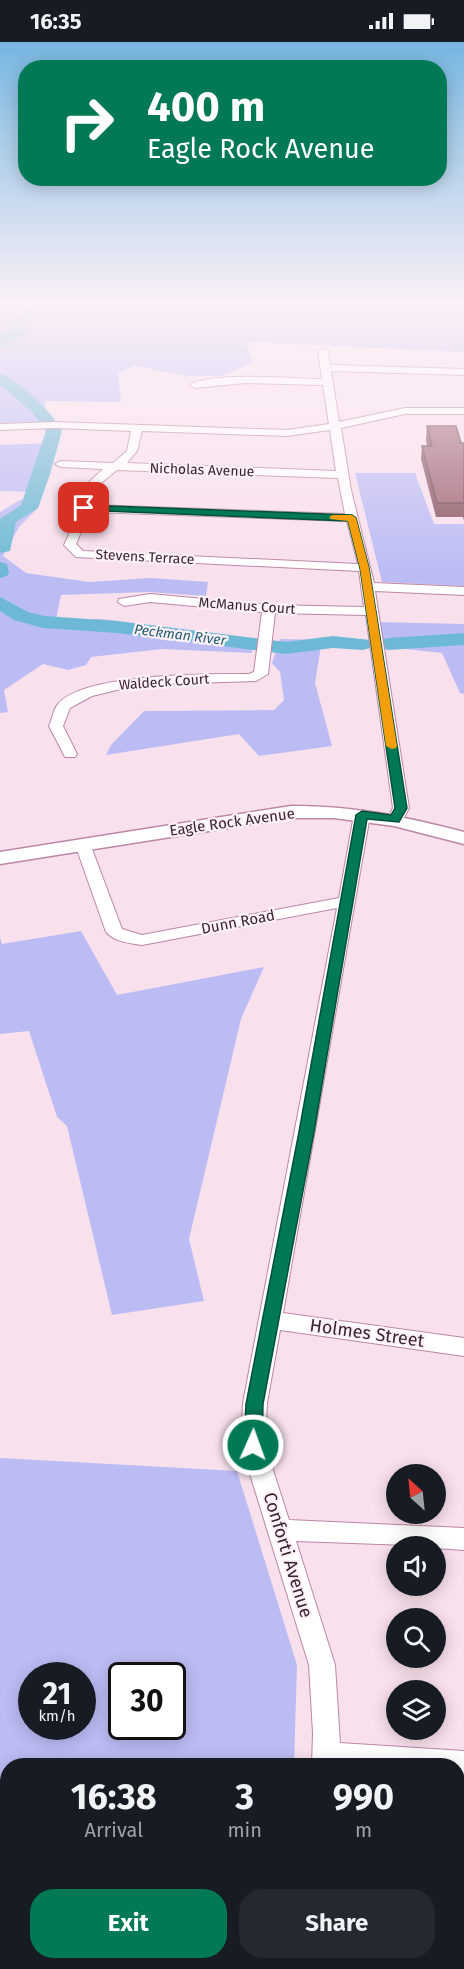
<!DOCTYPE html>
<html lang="en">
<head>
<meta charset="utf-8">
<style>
  :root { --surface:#171b24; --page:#242831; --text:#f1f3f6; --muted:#9ea1a6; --accent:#027955 }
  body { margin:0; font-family:"Fira Sans",sans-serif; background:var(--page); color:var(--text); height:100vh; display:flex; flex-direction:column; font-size:22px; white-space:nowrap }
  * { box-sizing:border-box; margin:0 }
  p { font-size:20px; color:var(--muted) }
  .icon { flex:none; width:33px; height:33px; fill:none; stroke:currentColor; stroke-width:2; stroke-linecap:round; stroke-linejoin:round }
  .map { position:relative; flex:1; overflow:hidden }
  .drawer { position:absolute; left:0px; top:1716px; width:465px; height:212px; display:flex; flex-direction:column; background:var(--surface); border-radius:24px 24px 0 0; box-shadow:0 3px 15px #0003 }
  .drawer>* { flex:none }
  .guide { position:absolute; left:18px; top:18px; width:429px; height:126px; border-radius:24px; box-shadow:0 3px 15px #0003; background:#027955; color:#fff; overflow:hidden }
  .needle { width:39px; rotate:333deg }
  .controls { position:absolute; left:386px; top:1422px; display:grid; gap:12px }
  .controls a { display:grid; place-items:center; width:60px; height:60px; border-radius:50%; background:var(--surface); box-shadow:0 3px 15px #0003; font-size:30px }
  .speed { position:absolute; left:18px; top:1620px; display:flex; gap:12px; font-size:30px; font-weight:700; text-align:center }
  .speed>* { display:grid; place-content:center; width:78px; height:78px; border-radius:50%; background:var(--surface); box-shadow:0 3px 15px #0003; line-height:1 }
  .speed small { font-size:15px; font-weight:400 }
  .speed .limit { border:3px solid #111; border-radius:9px; background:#fff; color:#111 }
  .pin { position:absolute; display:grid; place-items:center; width:51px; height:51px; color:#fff; margin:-26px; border-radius:12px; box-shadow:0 3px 9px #0006 }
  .me { position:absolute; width:66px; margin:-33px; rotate:2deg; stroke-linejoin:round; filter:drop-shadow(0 0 4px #0008) }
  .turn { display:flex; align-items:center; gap:21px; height:126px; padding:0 30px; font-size:27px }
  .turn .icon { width:78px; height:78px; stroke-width:2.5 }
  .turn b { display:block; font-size:42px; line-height:51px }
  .eta { display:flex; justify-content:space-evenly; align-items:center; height:102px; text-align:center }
  .eta b { font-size:36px; font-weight:700; line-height:42px }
  .cta { display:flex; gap:12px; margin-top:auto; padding:12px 30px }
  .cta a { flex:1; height:69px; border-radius:24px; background:var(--accent); color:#fff; font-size:24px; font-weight:700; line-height:69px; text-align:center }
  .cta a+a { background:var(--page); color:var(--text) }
  .status { display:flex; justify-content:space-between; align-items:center; height:42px; padding:0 30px; background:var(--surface); direction:ltr }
  .status svg { height:16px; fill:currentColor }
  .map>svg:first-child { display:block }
</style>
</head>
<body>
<div class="status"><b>16:35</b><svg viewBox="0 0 49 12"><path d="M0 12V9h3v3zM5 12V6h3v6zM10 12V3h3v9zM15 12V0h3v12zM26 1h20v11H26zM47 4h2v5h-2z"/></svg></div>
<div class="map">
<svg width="464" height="1927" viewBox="0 0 464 1927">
  <rect width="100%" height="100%" fill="#f8e0ed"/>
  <g fill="#bcbcf5" fill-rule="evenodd">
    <path d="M 0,262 L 464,262 L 464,310 L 246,300 L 253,321 L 221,334 L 186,334 L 135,324 L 118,331 L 121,360 L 45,359 L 44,384 L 0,385 L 0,299 L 5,292 L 0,291 Z"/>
    <path d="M 51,401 L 38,450 L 0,449 L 0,403 Z"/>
    <path d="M 355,431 L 415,431 L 434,482 L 464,482 L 464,544 L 382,540 Z"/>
    <path d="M 42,453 L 38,466 L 19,485 L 3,514 L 26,531 L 89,540 L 150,536 L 208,540 L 206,554 L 148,550 L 61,553 L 56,578 L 101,577 L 251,596 L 252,611 L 162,607 L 91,615 L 86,623 L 68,628 L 43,622 L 4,648 L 8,670 L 0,671 L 0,470 L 20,458 Z"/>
    <path d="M 376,580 L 464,582 L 464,652 L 460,651 L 442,611 L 379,604 Z"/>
    <path d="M 280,597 L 322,598 L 315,641 L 332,704 L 259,714 L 239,692 L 106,713 L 111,703 L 144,669 L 274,668 L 284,658 L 280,630 L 272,621 Z"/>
    <path d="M 81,889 L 117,953 L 264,925 L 241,977 L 189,1197 L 204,1259 L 112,1273 L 67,1084 L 57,1075 L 29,989 L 0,992 L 0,896 L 2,902 Z"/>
    <path d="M 0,1416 L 237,1429 L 297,1623 L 294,1723 L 8,1724 L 8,1920 L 289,1920 L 289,1927 L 0,1927 ZM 32,1634 L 82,1634 L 82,1684 L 32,1684 ZM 122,1634 L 172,1634 L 172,1684 L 122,1684 Z"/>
  </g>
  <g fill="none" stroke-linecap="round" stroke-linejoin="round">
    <g fill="#6db9d5" fill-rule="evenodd">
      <path d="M 25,262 L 39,262 L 36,275 L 22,283 L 26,290 L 24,293 L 0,306 L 0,293 L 11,288 L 7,281 L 23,273 Z"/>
      <path d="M 0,332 L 5,333 C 28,349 48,365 62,389 L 50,432 L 38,466 L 16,480 L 10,509 L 0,511 L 0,477 L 21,463 L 46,389 L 32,370 L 0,343 Z"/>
      <path d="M 0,520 L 7,522 L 9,530 L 7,534 L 0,536 Z"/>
      <path d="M 0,555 L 28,570 L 44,574 L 117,579 L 286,600 L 333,594 L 370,598 L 373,602 L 370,606 L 363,608 L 333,606 L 286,612 L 117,591 L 43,586 L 14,578 L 0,569 Z"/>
      <path d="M 464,591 L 464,603 L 388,608 L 381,606 L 378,602 L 381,598 L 388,596 Z"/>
    </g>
    <defs>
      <g id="minor">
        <path d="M 323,306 L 328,309 L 330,323 L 464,327 L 464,333 L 331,329 L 339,380 L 405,366 L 464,366 L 464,372 L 405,372 L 341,386 L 351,448 L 374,541 L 464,545 L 464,553 L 375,549 L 409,766 L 401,781 L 395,783 L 387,778 L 393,766 L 366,573 L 275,571 L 268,632 L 256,639 L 160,642 L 121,647 L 92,654 L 70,666 L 63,684 L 77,712 L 75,715 L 65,715 L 49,684 C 52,678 53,668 58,662 C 84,631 209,632 249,632 L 254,630 L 262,570 L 150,560 L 124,564 L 118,560 L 119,557 L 150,552 L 269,563 L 364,565 L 359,529 L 76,515 L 64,503 L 74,482 L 84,445 L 103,427 L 61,425 L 55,422 L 61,419 L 113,421 L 127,409 L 131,389 L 56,386 L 0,388 L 0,382 L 56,380 L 287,388 L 329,382 L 323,343 L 245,341 L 195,346 L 190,343 C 210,329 295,337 322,337 L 318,309 ZM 330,388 L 336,429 L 127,421 L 137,409 L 142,389 L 287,394 ZM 117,428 L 338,436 L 345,472 L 91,463 L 95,446 ZM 89,470 L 347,479 L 358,522 L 83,509 L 76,502 Z"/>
        <path d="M 362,768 L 370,773 L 283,1271 L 464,1296 L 464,1314 L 280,1288 L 267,1361 L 265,1403 L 289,1478 L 464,1486 L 464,1508 L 435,1506 L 435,1504 L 296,1499 L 335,1623 L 340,1701 L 464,1709 L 464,1735 L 458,1735 L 458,1724 L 312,1724 L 313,1691 L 309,1623 L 241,1403 L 243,1361 L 337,866 L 142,903 C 129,901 115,900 106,890 L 75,802 L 83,797 L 89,799 L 122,887 L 142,893 L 339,856 L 354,773 Z"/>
        <rect x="305" y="1920" width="30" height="7"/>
      </g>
      <path id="major" d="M 291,764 C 355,764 402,774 464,790 L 464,802 L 394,784 L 334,776 L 291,776 L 0,822 L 0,810 Z"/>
    </defs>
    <use href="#minor" stroke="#bd86a5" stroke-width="2"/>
    <use href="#major" stroke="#bd86a5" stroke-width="3"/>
    <use href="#minor" fill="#fff" fill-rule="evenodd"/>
    <use href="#major" fill="#fff" fill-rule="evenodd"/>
  </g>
  <path fill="#8a5663" d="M 427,384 L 461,401 L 464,401 L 464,479 L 463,475 L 436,475 L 421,417 L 422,404 L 427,404 L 426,398 Z"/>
  <path fill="#a06473" stroke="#704650" stroke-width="1.5" d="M 427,384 L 456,384 L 461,401 L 464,401 L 464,461 L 437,461 L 422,404 L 432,404 Z"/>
  <linearGradient id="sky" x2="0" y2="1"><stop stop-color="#77b6e0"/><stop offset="0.49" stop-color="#fcf1f7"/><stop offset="1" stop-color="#fcf1f7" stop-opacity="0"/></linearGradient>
  <rect width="464" height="532" fill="url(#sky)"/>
  <path fill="#027955" stroke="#014f37" stroke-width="1.5" d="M 84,463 L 352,473 L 356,476 L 369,526 L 407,766 L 399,780 L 367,777 L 314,1090 L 263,1362 L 262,1403 L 259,1408 L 253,1410 L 247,1408 L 244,1403 L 246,1362 L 299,1090 L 356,773 L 362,769 L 391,773 L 395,766 L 360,526 L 348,479 L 81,468 L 79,466 Z"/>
  <path fill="#f59e0b" d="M 333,473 L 352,473 L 356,476 L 369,526 L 397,704 L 396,706 L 392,707 L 386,704 L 360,526 L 348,479 L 330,477 L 330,474 Z"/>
  <g text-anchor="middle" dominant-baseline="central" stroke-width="4.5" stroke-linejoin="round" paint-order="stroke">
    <g font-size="14" fill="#3a2431" stroke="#fdf1f7">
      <text transform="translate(202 428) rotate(2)">Nicholas Avenue</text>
      <text transform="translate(145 515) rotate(3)">Stevens Terrace</text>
      <text transform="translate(247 564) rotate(4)">McManus Court</text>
      <text transform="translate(164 640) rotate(-4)">Waldeck Court</text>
    </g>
    <g font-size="14" font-style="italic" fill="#225e72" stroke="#fdf1f7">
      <text transform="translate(180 593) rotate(7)">Peckman River</text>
    </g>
    <g font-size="15" fill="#3a2431" stroke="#fdf1f7">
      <text transform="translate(232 780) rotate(-8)">Eagle Rock Avenue</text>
      <text transform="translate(238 880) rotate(-11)">Dunn Road</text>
    </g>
    <g font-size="18" fill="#3a2431" stroke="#fdf1f7">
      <text transform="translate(367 1291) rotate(8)">Holmes Street</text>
      <text transform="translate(288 1513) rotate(73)">Conforti Avenue</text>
    </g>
  </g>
</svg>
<div class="controls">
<a><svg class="needle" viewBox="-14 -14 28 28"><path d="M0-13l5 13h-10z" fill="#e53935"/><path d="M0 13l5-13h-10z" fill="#9ea1a6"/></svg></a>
<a><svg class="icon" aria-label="sound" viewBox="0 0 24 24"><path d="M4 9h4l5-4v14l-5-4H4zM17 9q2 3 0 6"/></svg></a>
<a><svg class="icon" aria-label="search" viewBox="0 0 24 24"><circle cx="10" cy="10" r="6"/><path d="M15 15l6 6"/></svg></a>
<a><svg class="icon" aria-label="layers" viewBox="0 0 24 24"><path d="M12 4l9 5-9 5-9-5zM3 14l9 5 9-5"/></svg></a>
</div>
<div class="speed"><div>21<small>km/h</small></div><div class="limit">30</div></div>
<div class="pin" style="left:84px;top:466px;background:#d93025"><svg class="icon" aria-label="arrive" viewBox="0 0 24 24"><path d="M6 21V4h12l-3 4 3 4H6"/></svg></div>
<svg class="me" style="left:253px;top:1403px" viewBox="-20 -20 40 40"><circle r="17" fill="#027955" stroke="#fff" stroke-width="3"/><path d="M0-11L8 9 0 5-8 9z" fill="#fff"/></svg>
<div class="guide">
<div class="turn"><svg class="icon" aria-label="right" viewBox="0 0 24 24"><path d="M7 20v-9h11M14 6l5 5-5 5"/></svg><div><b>400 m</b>Eagle Rock Avenue</div></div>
</div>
<section class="drawer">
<div class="eta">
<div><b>16:38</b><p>Arrival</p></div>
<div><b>3</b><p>min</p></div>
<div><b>990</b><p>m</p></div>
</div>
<div class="cta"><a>Exit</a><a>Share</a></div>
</section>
</div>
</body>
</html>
